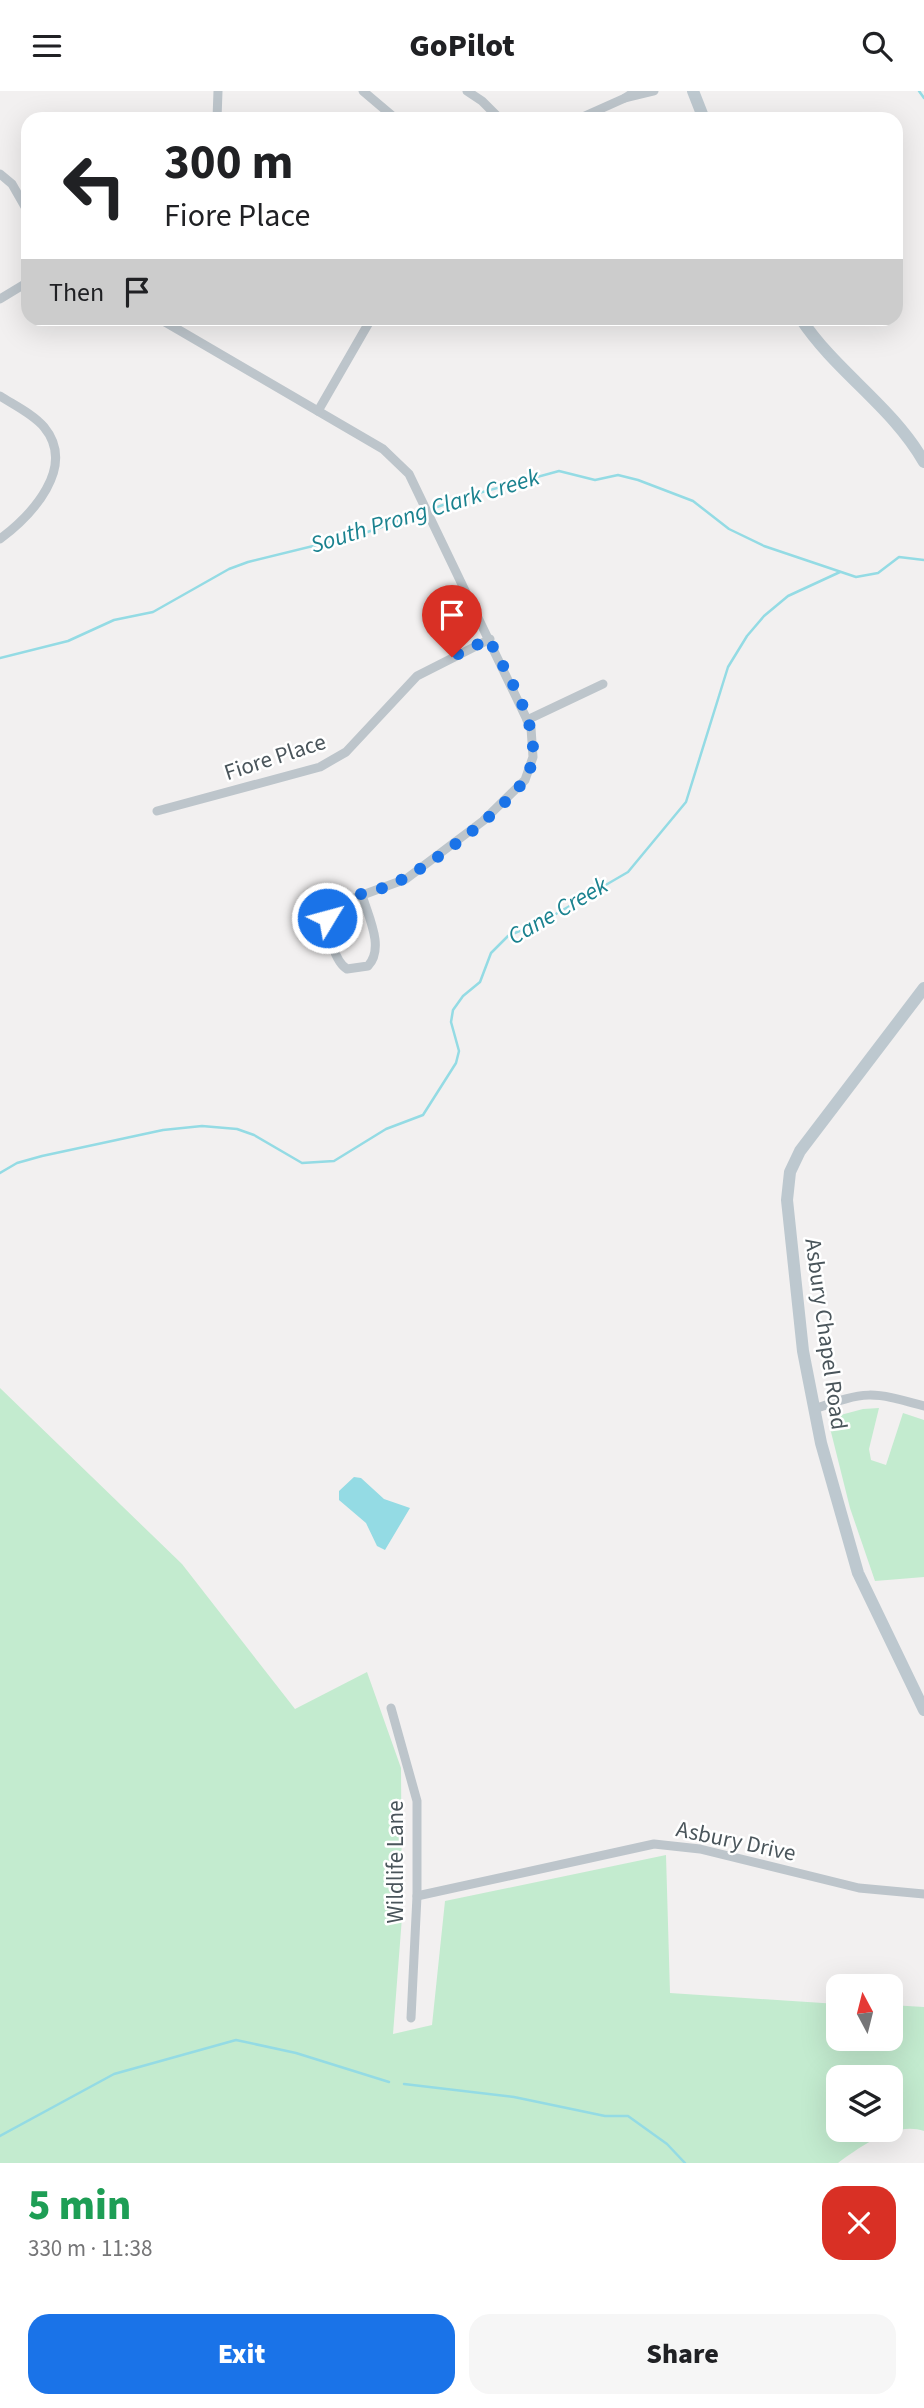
<!DOCTYPE html>
<html lang="en">
<head>
<meta charset="utf-8">
<style>
  :root { --surface:#fff; --page:#f6f6f6; --text:#202124; --muted:#757577; --accent:#1a73e8 }
  body { margin:0; font-family:"Source Sans 3",sans-serif; background:var(--page); color:var(--text); height:100vh; display:flex; flex-direction:column; font-size:26px; white-space:nowrap }
  * { box-sizing:border-box; margin:0 }
  p { font-size:23px; color:var(--muted) }
  .icon { flex:none; width:38px; height:38px; fill:none; stroke:currentColor; stroke-width:2; stroke-linecap:round; stroke-linejoin:round }
  .map { position:relative; height:2072px; overflow:hidden }
  .side { display:flex; flex-direction:column; background:var(--surface); flex:1 }
  .side>* { flex:none }
  .guide { position:absolute; left:21px; top:21px; width:882px; height:214px; border-radius:21px; box-shadow:0 7px 28px #0002; background:#fff; color:var(--text); overflow:hidden }
  .needle { width:46px; rotate:353deg }
  .controls { position:absolute; left:826px; top:1883px; display:grid; gap:14px }
  .controls a { display:grid; place-items:center; width:77px; height:77px; border-radius:14px; background:var(--surface); box-shadow:0 7px 28px #0002; font-size:35px }
  .pin { position:absolute; display:grid; place-items:center; width:60px; height:60px; color:#fff; margin:-72px -30px; border-radius:50% 50% 50% 0; rotate:-45deg; box-shadow:0 0 7px #0007 }
  .pin .icon { rotate:45deg }
  .me { position:absolute; width:77px; margin:-38px; rotate:53deg; stroke-linejoin:round; filter:drop-shadow(0 0 5px #0008) }
  .turn { display:flex; align-items:center; gap:24px; height:147px; padding:0 28px; font-size:32px }
  .turn .icon { width:91px; height:91px; stroke-width:2.5 }
  .turn b { display:block; font-size:49px; line-height:60px }
  .then { display:flex; align-items:center; height:66px; padding:0 28px; background:#0003; gap:14px; font-size:26px }
  .round { display:grid; place-items:center; flex:none; width:74px; height:74px; border-radius:21px; background:var(--page) }
  .headline { display:flex; align-items:center; justify-content:space-between; height:119px; padding:0 28px }
  h1 { font-size:42px; font-weight:800; line-height:52px; color:#1e9e55 }
  .cta { display:flex; gap:14px; margin-top:auto; padding:14px 28px }
  .cta a { flex:1; height:80px; border-radius:21px; background:var(--accent); color:#fff; font-size:28px; font-weight:800; line-height:80px; text-align:center }
  .cta a+a { background:var(--page); color:var(--text) }
  header { display:flex; justify-content:space-between; align-items:center; height:91px; padding:0 28px; background:var(--surface); font-size:32px; font-weight:800 }
  .map>svg:first-child { display:block }
</style>
</head>
<body>
<header><svg class="icon" aria-label="menu" viewBox="0 0 24 24"><path d="M4 6h16M4 12h16M4 18h16"/></svg>GoPilot<svg class="icon" aria-label="search" viewBox="0 0 24 24"><circle cx="10" cy="10" r="6"/><path d="M15 15l6 6"/></svg></header>
<div class="map">
<svg width="924" height="2072" viewBox="0 0 924 2072">
  <rect width="100%" height="100%" fill="#f2f0f0"/>
  <g fill="#c3ebcf" fill-rule="evenodd">
    <path d="M 0,1297 L 182,1473 L 295,1618 L 367,1581 L 401,1677 L 402,1826 L 393,1943 L 432,1934 L 445,1810 L 666,1764 L 670,1902 L 838,1913 L 838,1948 L 891,1948 L 891,1914 L 924,1916 L 924,2040 C 895,2030 860,2056 838,2072 L 0,2072 ZM 838,1986 L 891,1986 L 891,2039 L 838,2039 Z"/>
    <path d="M 879,1317 L 869,1358 L 871,1369 L 886,1374 L 903,1322 L 924,1329 L 924,1486 L 875,1490 L 850,1417 L 830,1337 L 833,1326 L 863,1318 Z"/>
  </g>
  <path fill="#94dbe4" d="M 354,1386 L 361,1387 L 384,1408 L 410,1417 L 385,1459 L 377,1455 L 366,1432 L 339,1409 L 339,1400 Z"/>
  <g fill="none" stroke-linecap="round" stroke-linejoin="round">
    <g stroke="#94dbe4" stroke-width="2.5">
      <path d="M 919,0 L 924,7"/>
      <path d="M 0,567 L 68,550 L 114,529 L 153,521 L 229,478 L 248,471 L 362,443 L 468,405 L 559,380 L 595,389 L 618,384 L 638,389 L 693,410 L 729,438 L 764,455 L 856,486 L 878,482 L 899,466 L 924,469"/>
      <path d="M 0,1082 L 17,1072 L 42,1065 L 163,1039 L 202,1035 L 237,1038 L 254,1044 L 302,1072 L 334,1070 L 386,1038 L 423,1024 L 456,972 L 459,960 L 451,931 L 453,919 L 463,905 L 480,891 L 491,862 L 508,845 L 549,827 L 628,781 L 686,711 L 728,576 L 747,545 L 764,525 L 788,505 L 840,481"/>
      <path d="M 404,1993 L 514,2006 L 605,2025 L 628,2025 L 667,2053 L 685,2072"/>
      <path d="M 0,2045 L 114,1983 L 236,1949 L 296,1962 L 389,1991"/>
    </g>
    <g stroke="#bdc5cb" stroke-width="9">
      <path d="M 363,0 L 396,28"/>
      <path d="M 467,0 L 482,10 L 500,28"/>
      <path d="M 636,0 L 625,7 L 654,0"/>
      <path d="M 217,28 L 218,0"/>
      <path d="M 578,28 L 625,7"/>
      <path d="M 0,83 L 12,93 L 28,121"/>
      <path d="M 0,208 L 28,191"/>
      <path d="M 160,228 L 383,358 L 409,383 L 531,637 L 533,666 L 525,689 L 483,730 L 406,788 L 338,813 C 333,816 328,819 327,826 C 326,839 335,871 347,878 L 368,875 C 385,857 368,825 362,804"/>
      <path d="M 0,305 C 14,314 33,323 44,336 C 77,376 32,424 0,448"/>
      <path d="M 318,320 L 371,228"/>
      <path d="M 527,629 L 603,593"/>
      <path d="M 157,720 L 320,676 L 346,661 L 417,585 L 490,548"/>
      <path d="M 814,1318 C 867,1300 870,1300 924,1315"/>
      <path d="M 391,1617 L 417,1710 L 417,1805 L 411,1927"/>
      <path d="M 417,1805 L 654,1753 L 700,1758 L 859,1797 L 924,1803"/>
    </g>
    <g stroke="#bdc8cf" stroke-width="12">
      <path d="M 693,0 L 704,28"/>
      <path d="M 801,228 C 836,281 892,315 924,371"/>
      <path d="M 924,897 L 800,1060 L 790,1081 L 787,1109 L 803,1260 L 821,1352 L 858,1482 L 924,1619"/>
    </g>
  </g>
  <g fill="none" stroke-linecap="round" stroke-linejoin="round">
    <path stroke="#1a73e8" stroke-width="12" stroke-dasharray="0 21.6" d="M 327,827 C 332,807 368,802 386,796 C 420,784 506,718 525,688 C 531,679 533,668 533,657 C 532,620 505,581 489,548 L 452,566"/>
  </g>
  <g text-anchor="middle" dominant-baseline="central" stroke-width="5" stroke-linejoin="round" paint-order="stroke">
    <g font-size="23" fill="#4a555b" stroke="#fff">
      <text transform="translate(275 666) rotate(-18)">Fiore Place</text>
      <text transform="translate(826 1243) rotate(82)">Asbury Chapel Road</text>
      <text transform="translate(736 1750) rotate(12)">Asbury Drive</text>
      <text transform="translate(395 1771) rotate(-90)">Wildlife Lane</text>
    </g>
    <g font-size="24" font-style="italic" fill="#1a828f" stroke="#fff">
      <text transform="translate(425 420) rotate(-17)">South Prong Clark Creek</text>
      <text transform="translate(558 820) rotate(-30)">Cane Creek</text>
    </g>
  </g>
</svg>
<div class="controls">
<a><svg class="needle" viewBox="-14 -14 28 28"><path d="M0-13l5 13h-10z" fill="#e53935"/><path d="M0 13l5-13h-10z" fill="#757577"/></svg></a>
<a><svg class="icon" aria-label="layers" viewBox="0 0 24 24"><path d="M12 4l9 5-9 5-9-5zM3 14l9 5 9-5"/></svg></a>
</div>
<div class="pin" style="left:452px;top:566px;background:#d93025"><svg class="icon" aria-label="arrive" viewBox="0 0 24 24"><path d="M6 21V4h12l-3 4 3 4H6"/></svg></div>
<svg class="me" style="left:327px;top:827px" viewBox="-20 -20 40 40"><circle r="17" fill="#1a73e8" stroke="#fff" stroke-width="3"/><path d="M0-11L8 9 0 5-8 9z" fill="#fff"/></svg>
<div class="guide">
<div class="turn"><svg class="icon" aria-label="left" viewBox="0 0 24 24"><path d="M17 20v-9H6M10 6l-5 5 5 5"/></svg><div><b>300 m</b>Fiore Place</div></div>
<div class="then">Then<svg class="icon" aria-label="arrive" viewBox="0 0 24 24"><path d="M6 21V4h12l-3 4 3 4H6"/></svg></div>
</div>
</div>
<section class="side">
<div class="headline"><div><h1>5 min</h1><p>330 m · 11:38</p></div><a class="round" style="background:#d93025;color:#fff"><svg class="icon" aria-label="close" viewBox="0 0 24 24"><path d="M6 6l12 12M18 6L6 18"/></svg></a></div>
<div class="cta"><a>Exit</a><a>Share</a></div>
</section>
</body>
</html>
